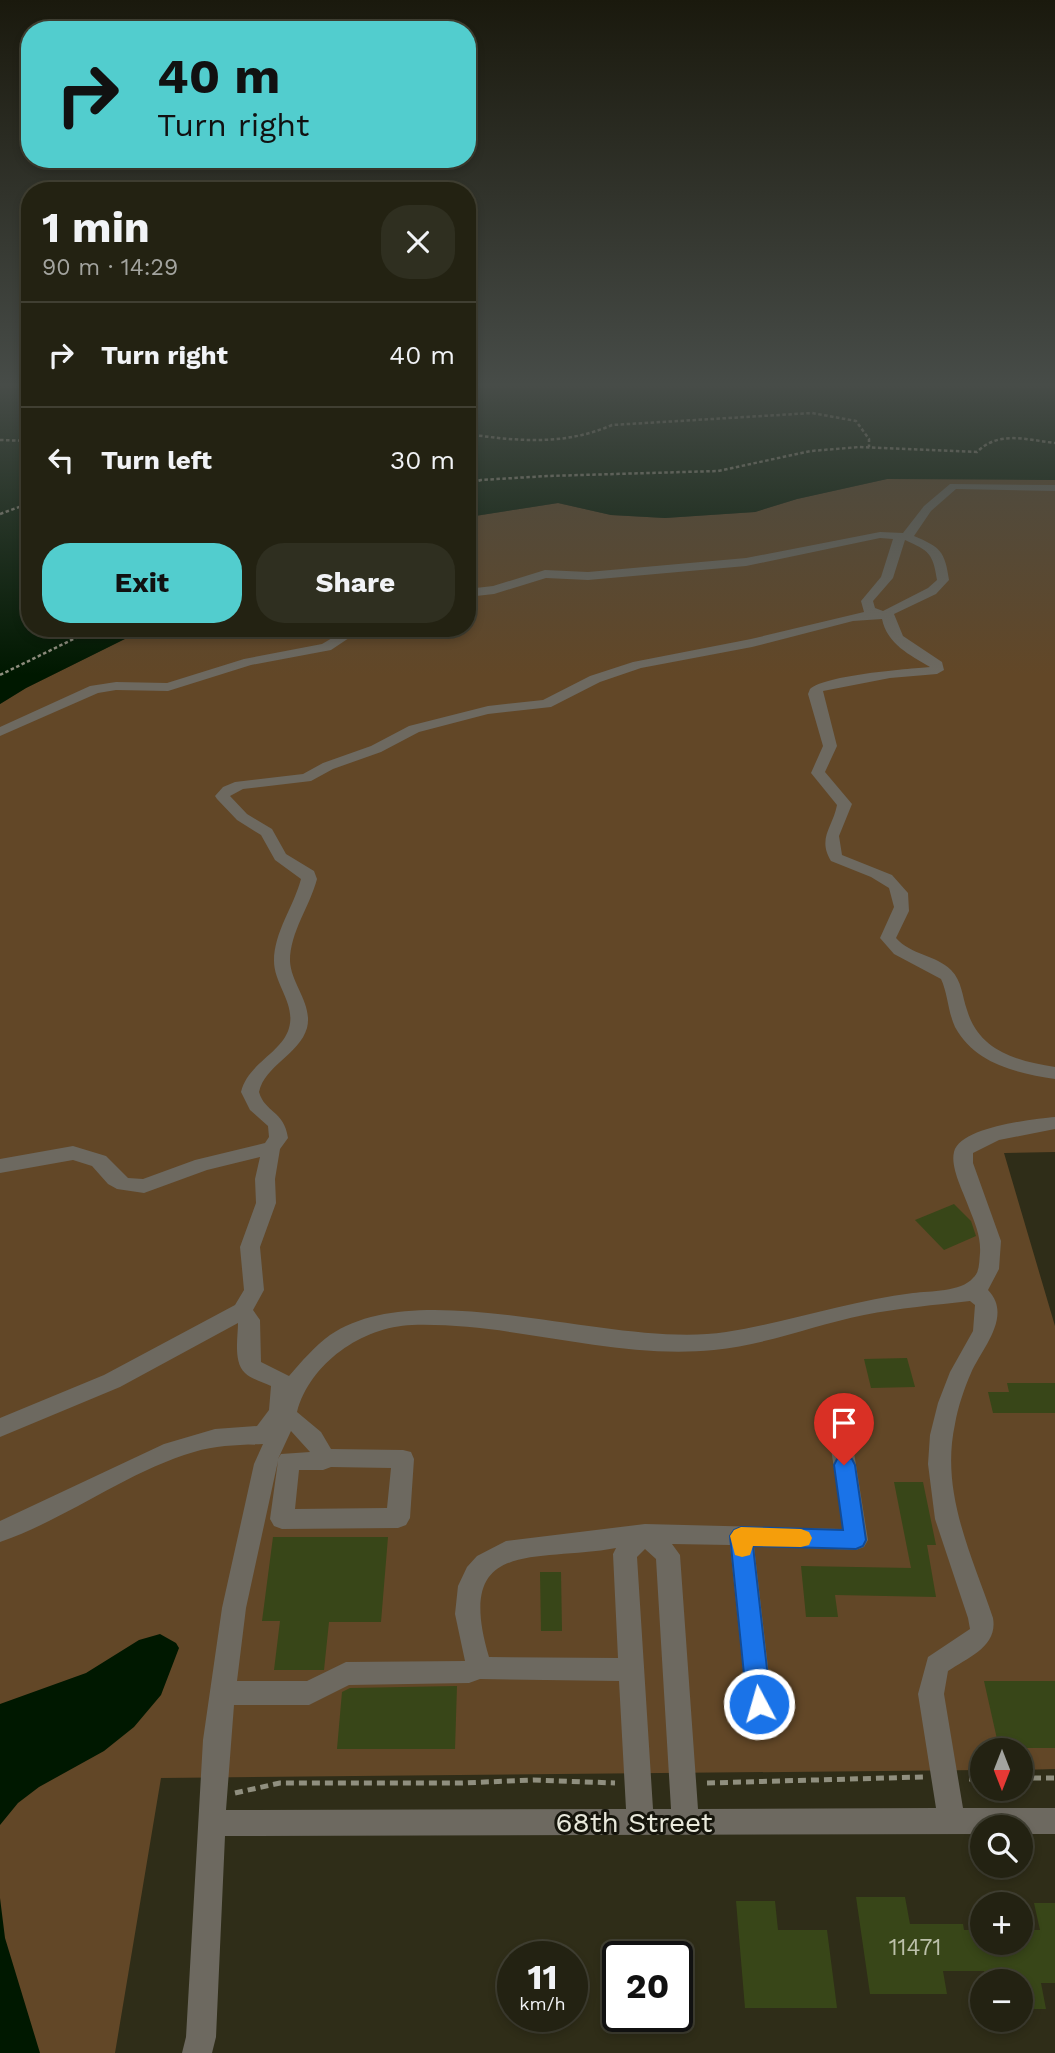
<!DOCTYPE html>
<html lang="en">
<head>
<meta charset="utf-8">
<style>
  :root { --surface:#232212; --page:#2f2f20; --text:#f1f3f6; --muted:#a3a49f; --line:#403f32; --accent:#52cdce }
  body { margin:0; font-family:"Work Sans",sans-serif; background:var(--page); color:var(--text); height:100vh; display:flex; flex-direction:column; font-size:26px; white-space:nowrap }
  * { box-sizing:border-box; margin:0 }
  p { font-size:23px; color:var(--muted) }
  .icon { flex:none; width:38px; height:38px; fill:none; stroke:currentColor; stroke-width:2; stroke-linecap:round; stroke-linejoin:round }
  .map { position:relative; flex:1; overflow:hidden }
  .panel { position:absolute; left:21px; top:182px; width:455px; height:455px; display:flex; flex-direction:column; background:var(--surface); border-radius:28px; box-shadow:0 4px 10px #0003,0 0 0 2px var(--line) }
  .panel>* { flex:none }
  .hud { position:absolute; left:21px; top:21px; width:455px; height:147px; border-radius:28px; box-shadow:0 4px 10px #0003,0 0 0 2px var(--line); background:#52cdce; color:#111; overflow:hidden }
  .needle { width:46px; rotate:180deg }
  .fabs { position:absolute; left:970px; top:1738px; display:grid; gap:14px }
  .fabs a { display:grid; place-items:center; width:63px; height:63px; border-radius:50%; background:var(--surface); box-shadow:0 4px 10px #0003,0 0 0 2px var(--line); font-size:35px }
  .speed { position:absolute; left:497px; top:1941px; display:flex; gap:14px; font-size:35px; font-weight:700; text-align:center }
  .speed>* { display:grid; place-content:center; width:91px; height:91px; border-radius:50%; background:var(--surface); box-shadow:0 4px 10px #0003,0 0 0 2px var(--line); line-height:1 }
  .speed small { font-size:18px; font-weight:400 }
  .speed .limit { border:4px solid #111; border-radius:10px; background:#fff; color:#111 }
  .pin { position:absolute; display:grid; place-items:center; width:60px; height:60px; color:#fff; margin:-72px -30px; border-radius:50% 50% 50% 0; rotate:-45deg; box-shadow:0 0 7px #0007 }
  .pin .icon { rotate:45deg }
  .me { position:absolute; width:77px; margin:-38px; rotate:354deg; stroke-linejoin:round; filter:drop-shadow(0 0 5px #0008) }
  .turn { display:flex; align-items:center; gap:24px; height:147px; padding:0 21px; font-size:32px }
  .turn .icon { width:91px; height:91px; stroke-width:2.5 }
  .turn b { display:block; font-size:49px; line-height:60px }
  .round { display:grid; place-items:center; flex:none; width:74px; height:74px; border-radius:28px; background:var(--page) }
  .summary { display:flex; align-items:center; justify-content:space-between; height:119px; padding:0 21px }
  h1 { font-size:42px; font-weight:700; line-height:52px }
  .button { display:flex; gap:14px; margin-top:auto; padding:14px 21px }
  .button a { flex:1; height:80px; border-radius:28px; background:var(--accent); color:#111; font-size:28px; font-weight:700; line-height:80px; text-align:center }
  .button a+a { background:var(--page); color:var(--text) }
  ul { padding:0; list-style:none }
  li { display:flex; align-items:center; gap:21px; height:105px; padding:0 21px; border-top:2px solid var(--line) }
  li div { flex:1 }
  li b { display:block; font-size:26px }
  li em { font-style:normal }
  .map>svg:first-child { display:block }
</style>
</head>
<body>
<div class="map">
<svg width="1055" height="2053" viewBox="0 0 1055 2053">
  <rect width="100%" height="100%" fill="#2f2d18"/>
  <path fill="#624727" d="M 959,478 L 1055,480 L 1055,1152 L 1004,1153 L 1055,1326 L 1055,1769 L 1020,1770 L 1020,1750 L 982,1750 L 982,1770 L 161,1778 L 115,2053 L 0,2053 L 0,704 L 26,688 L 147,628 L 467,628 L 467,521 L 475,516 L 558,503 L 611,515 L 665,518 L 755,512 L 797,499 L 887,479 Z"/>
  <g fill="#001800">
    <path d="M 0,388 L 30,388 L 30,628 L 147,628 L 26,688 L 0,704 Z"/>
    <path d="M 467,388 L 1055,388 L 1055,480 L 887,479 L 797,499 L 755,512 L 665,518 L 611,515 L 558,503 L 475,516 L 467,521 Z"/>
    <path d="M 160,1634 L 176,1643 L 179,1648 L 161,1695 L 134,1727 L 104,1751 L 39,1787 L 18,1803 L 0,1825 L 0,1704 L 86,1673 L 139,1640 Z"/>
    <path d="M 0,1898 L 5,1938 L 40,2053 L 0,2053 Z"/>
  </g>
  <g fill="#384618">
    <path d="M 954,1204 L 971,1221 L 976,1236 L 944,1250 L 915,1220 Z"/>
    <path d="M 907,1358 L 915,1387 L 871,1388 L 864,1359 Z"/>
    <path d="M 1007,1383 L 1055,1383 L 1055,1413 L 993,1413 L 988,1392 L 1009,1392 Z"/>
    <path d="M 894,1482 L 923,1482 L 936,1545 L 927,1545 L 936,1597 L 835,1595 L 838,1617 L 806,1617 L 801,1566 L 911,1568 Z"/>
    <path d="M 273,1537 L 388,1537 L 381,1622 L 329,1622 L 324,1670 L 274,1670 L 280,1621 L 262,1621 Z"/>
    <path d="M 540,1572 L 561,1572 L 562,1631 L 541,1631 Z"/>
    <path d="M 984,1681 L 1055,1681 L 1055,1748 L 999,1748 Z"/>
    <path d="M 457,1686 L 455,1749 L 337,1749 L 342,1692 L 350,1688 Z"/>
    <path d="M 856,1897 L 905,1897 L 910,1924 L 963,1924 L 964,1930 L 982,1930 L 982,1942 L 1020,1942 L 1020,1930 L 1040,1930 L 1034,1903 L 1055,1903 L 1055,1983 L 1041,1983 L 1046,2009 L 1020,2009 L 1020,1981 L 986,1981 L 984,1971 L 943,1971 L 947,1994 L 870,1994 Z"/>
    <path d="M 736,1901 L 775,1901 L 778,1930 L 827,1930 L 837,2008 L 745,2008 Z"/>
  </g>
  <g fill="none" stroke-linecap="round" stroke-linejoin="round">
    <g stroke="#908f7f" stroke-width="2.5" stroke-dasharray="3.5 2.5" stroke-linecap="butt">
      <path d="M 467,434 C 517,441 564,446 612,425 L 812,413 L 856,421 L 869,439 L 869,447"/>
      <path d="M 0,440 L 30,441"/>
      <path d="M 467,484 L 481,480 L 547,476 L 718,471 L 811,451 L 859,447 L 977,452 C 999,430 1027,440 1055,443"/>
      <path d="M 0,514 L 30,503"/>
      <path d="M 0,675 L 96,628"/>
    </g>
    <g stroke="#908f7f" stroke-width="5" stroke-dasharray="8 5" stroke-linecap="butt">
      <path d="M 1020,1778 L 1055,1778"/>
      <path d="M 969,1779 L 982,1779"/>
      <path d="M 707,1783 L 923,1777"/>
      <path d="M 235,1793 L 280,1783 L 462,1783 L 533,1780 L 615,1783"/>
    </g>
    <g fill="#6d6960" fill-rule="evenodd">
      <path d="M 950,484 L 1055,485 L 1055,491 L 956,489 L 931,511 L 914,536 C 940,547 945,551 949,580 L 936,594 L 894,614 L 903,636 L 942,662 L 944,670 L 937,674 L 890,678 L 823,691 L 837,746 L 825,772 L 852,804 L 839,836 L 842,855 L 892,875 L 908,893 L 909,911 L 896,938 C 911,955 936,955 951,970 C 962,981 962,996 967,1010 C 979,1051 1017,1061 1055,1067 L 1055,1079 C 1017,1073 975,1064 955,1027 C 948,1012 948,994 941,979 L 894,954 L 880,938 L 894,907 L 889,888 L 871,877 L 831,861 C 817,838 833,827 837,805 L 811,773 L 823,746 L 808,694 L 810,689 C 826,675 906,669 930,667 C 910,655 887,644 882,619 L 853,621 L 752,647 L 641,668 L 600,682 L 551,707 L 488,714 L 419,732 L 381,752 L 333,769 L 311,781 L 243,789 L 230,796 L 247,814 L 272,829 L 286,854 L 314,871 L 317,879 C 310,906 290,932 290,961 C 291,984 313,1004 307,1028 C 299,1055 265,1065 259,1092 C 265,1113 284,1110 288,1138 L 280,1149 L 275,1179 L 276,1203 L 260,1247 L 264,1290 L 253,1310 L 260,1320 L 261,1362 L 289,1376 C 302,1361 314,1347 330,1335 C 423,1272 613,1350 726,1332 C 789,1322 849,1301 913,1293 C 930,1291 961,1292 973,1278 C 980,1272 979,1262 980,1253 C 981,1237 975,1223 969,1208 C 964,1193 950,1168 954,1152 C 960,1127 1033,1119 1055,1117 L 1055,1129 L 999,1140 L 973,1153 L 973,1163 L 1001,1241 L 999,1269 L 988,1290 C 1013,1316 982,1348 971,1373 C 964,1389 958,1407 955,1424 C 940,1493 972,1555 993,1618 C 998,1646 969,1657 948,1671 L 944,1694 L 963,1808 L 1055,1808 L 1055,1834 L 1020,1834 L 1020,1827 L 982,1827 L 982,1834 L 225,1836 L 216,2037 L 212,2053 L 182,2053 L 186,2037 L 203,1740 L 222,1608 L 254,1464 L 263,1444 C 239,1445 217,1445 194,1452 C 128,1471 67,1519 0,1542 L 0,1521 L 164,1444 L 215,1429 L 257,1426 L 269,1410 L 271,1386 C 263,1382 251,1379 245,1373 C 233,1362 238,1337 238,1323 L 120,1387 L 0,1437 L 0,1418 L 104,1375 L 235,1305 L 244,1290 L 240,1247 L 256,1203 L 255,1179 L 260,1157 L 207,1170 L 144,1193 L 117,1189 L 108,1184 L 92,1166 L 73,1160 L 0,1173 L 0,1159 L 73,1146 L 106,1156 L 128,1178 L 143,1179 L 195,1160 L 265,1143 L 269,1137 L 268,1126 L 250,1110 L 241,1092 C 248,1063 282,1053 289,1028 C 296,1004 274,984 274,961 C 274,932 294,906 301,879 L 275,860 L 261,835 L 237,820 L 217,799 L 215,796 L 223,787 L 235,782 L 303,774 L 323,763 L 371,746 L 409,726 L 488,706 L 543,700 L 590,676 L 633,662 L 751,639 L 864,612 L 861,601 L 881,577 L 893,539 L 880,538 L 746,566 L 588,580 L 546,578 L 494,594 L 467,597 L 467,589 L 493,586 L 545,570 L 588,572 L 746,558 L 880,532 L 903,533 L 924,506 ZM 905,540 C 929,551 933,553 937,580 L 928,588 L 883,611 L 875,608 L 873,601 L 893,578 ZM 970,1301 L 975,1305 L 973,1331 L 950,1372 L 938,1403 L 930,1435 L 928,1464 L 935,1519 L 968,1618 L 970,1629 L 928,1657 L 918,1694 L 936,1808 L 698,1809 L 680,1555 L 672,1544 L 730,1545 L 749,1727 L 753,1736 L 762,1739 L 771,1736 L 775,1727 L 754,1546 L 856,1550 L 864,1547 L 868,1540 L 848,1415 L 845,1409 L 837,1406 L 829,1409 L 826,1415 L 843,1529 L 645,1524 L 506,1541 L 477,1556 L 467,1567 L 458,1586 L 455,1614 L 465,1661 L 346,1662 L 307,1681 L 237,1681 L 246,1608 L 278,1461 L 270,1519 L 274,1526 L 282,1529 L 398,1528 L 406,1525 L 410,1518 L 414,1459 L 411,1452 L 403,1450 L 331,1449 L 321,1432 L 297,1412 C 310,1363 362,1327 412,1325 C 514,1322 613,1360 714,1350 C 766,1345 814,1325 864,1315 C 899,1308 935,1305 970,1301 ZM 291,1431 L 310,1452 L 281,1454 L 278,1459 ZM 331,1467 L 391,1468 L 387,1508 L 295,1509 L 299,1470 L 323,1470 ZM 616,1548 L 613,1554 L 618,1658 L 489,1657 C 453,1536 536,1563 616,1548 ZM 645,1549 L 656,1559 L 671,1809 L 653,1809 L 637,1557 ZM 480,1679 L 619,1681 L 626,1809 L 226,1810 L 234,1705 L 309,1705 L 349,1685 L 469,1683 Z"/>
      <path d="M 349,628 L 364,628 L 331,650 L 251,665 L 168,691 L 116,690 L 98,693 L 0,736 L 0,727 L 90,686 L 116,682 L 167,683 L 244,659 L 322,644 Z"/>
    </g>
  </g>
  <linearGradient id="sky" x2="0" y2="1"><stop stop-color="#1a190d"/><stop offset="0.57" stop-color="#474c48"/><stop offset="1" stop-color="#474c48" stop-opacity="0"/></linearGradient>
  <rect width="1055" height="675" fill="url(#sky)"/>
  <path fill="#1a73e8" stroke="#114b97" stroke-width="2" d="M 844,1457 L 852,1459 L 855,1465 L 866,1540 L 863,1546 L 856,1549 L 753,1546 L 771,1704 L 767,1712 L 759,1715 L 751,1712 L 747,1704 L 730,1536 L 734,1530 L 741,1527 L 843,1530 L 834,1465 L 837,1459 Z"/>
  <path fill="#f59e0b" d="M 741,1527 L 801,1529 L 809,1532 L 812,1538 L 809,1545 L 801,1547 L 753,1546 L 750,1555 L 742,1557 L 735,1555 L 730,1536 L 734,1530 Z"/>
  <g text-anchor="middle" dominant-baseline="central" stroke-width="6" stroke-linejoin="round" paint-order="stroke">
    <g font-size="23" fill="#bcc0aa">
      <text x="915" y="1947">11471</text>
    </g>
    <g font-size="28" fill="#e8e8db" stroke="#16150c">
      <text x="634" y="1822">68th Street</text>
    </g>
  </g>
</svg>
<div class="fabs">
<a><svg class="needle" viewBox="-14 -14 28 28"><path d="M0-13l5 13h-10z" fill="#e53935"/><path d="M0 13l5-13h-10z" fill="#a3a49f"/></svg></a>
<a><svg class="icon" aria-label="search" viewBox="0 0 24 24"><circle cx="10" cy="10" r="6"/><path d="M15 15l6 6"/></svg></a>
<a>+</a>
<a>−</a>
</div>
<div class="speed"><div>11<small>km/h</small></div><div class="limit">20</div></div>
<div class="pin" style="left:844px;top:1465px;background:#d93025"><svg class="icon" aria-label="arrive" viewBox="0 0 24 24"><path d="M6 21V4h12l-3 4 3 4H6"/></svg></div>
<svg class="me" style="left:759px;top:1704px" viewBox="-20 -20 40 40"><circle r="17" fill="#1a73e8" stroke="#fff" stroke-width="3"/><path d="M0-11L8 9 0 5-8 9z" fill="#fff"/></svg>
<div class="hud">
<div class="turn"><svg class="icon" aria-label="right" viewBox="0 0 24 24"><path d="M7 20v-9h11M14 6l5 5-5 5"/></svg><div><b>40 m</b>Turn right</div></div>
</div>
<section class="panel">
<div class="summary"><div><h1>1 min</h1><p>90 m · 14:29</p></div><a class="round"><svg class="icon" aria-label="close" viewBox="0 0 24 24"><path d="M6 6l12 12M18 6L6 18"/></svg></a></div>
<ul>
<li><svg class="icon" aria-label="right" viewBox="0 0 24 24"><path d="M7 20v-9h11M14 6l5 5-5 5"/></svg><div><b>Turn right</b></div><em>40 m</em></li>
<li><svg class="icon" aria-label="left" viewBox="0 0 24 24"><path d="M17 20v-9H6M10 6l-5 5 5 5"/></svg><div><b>Turn left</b></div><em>30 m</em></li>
</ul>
<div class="button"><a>Exit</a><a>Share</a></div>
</section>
</div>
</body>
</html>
